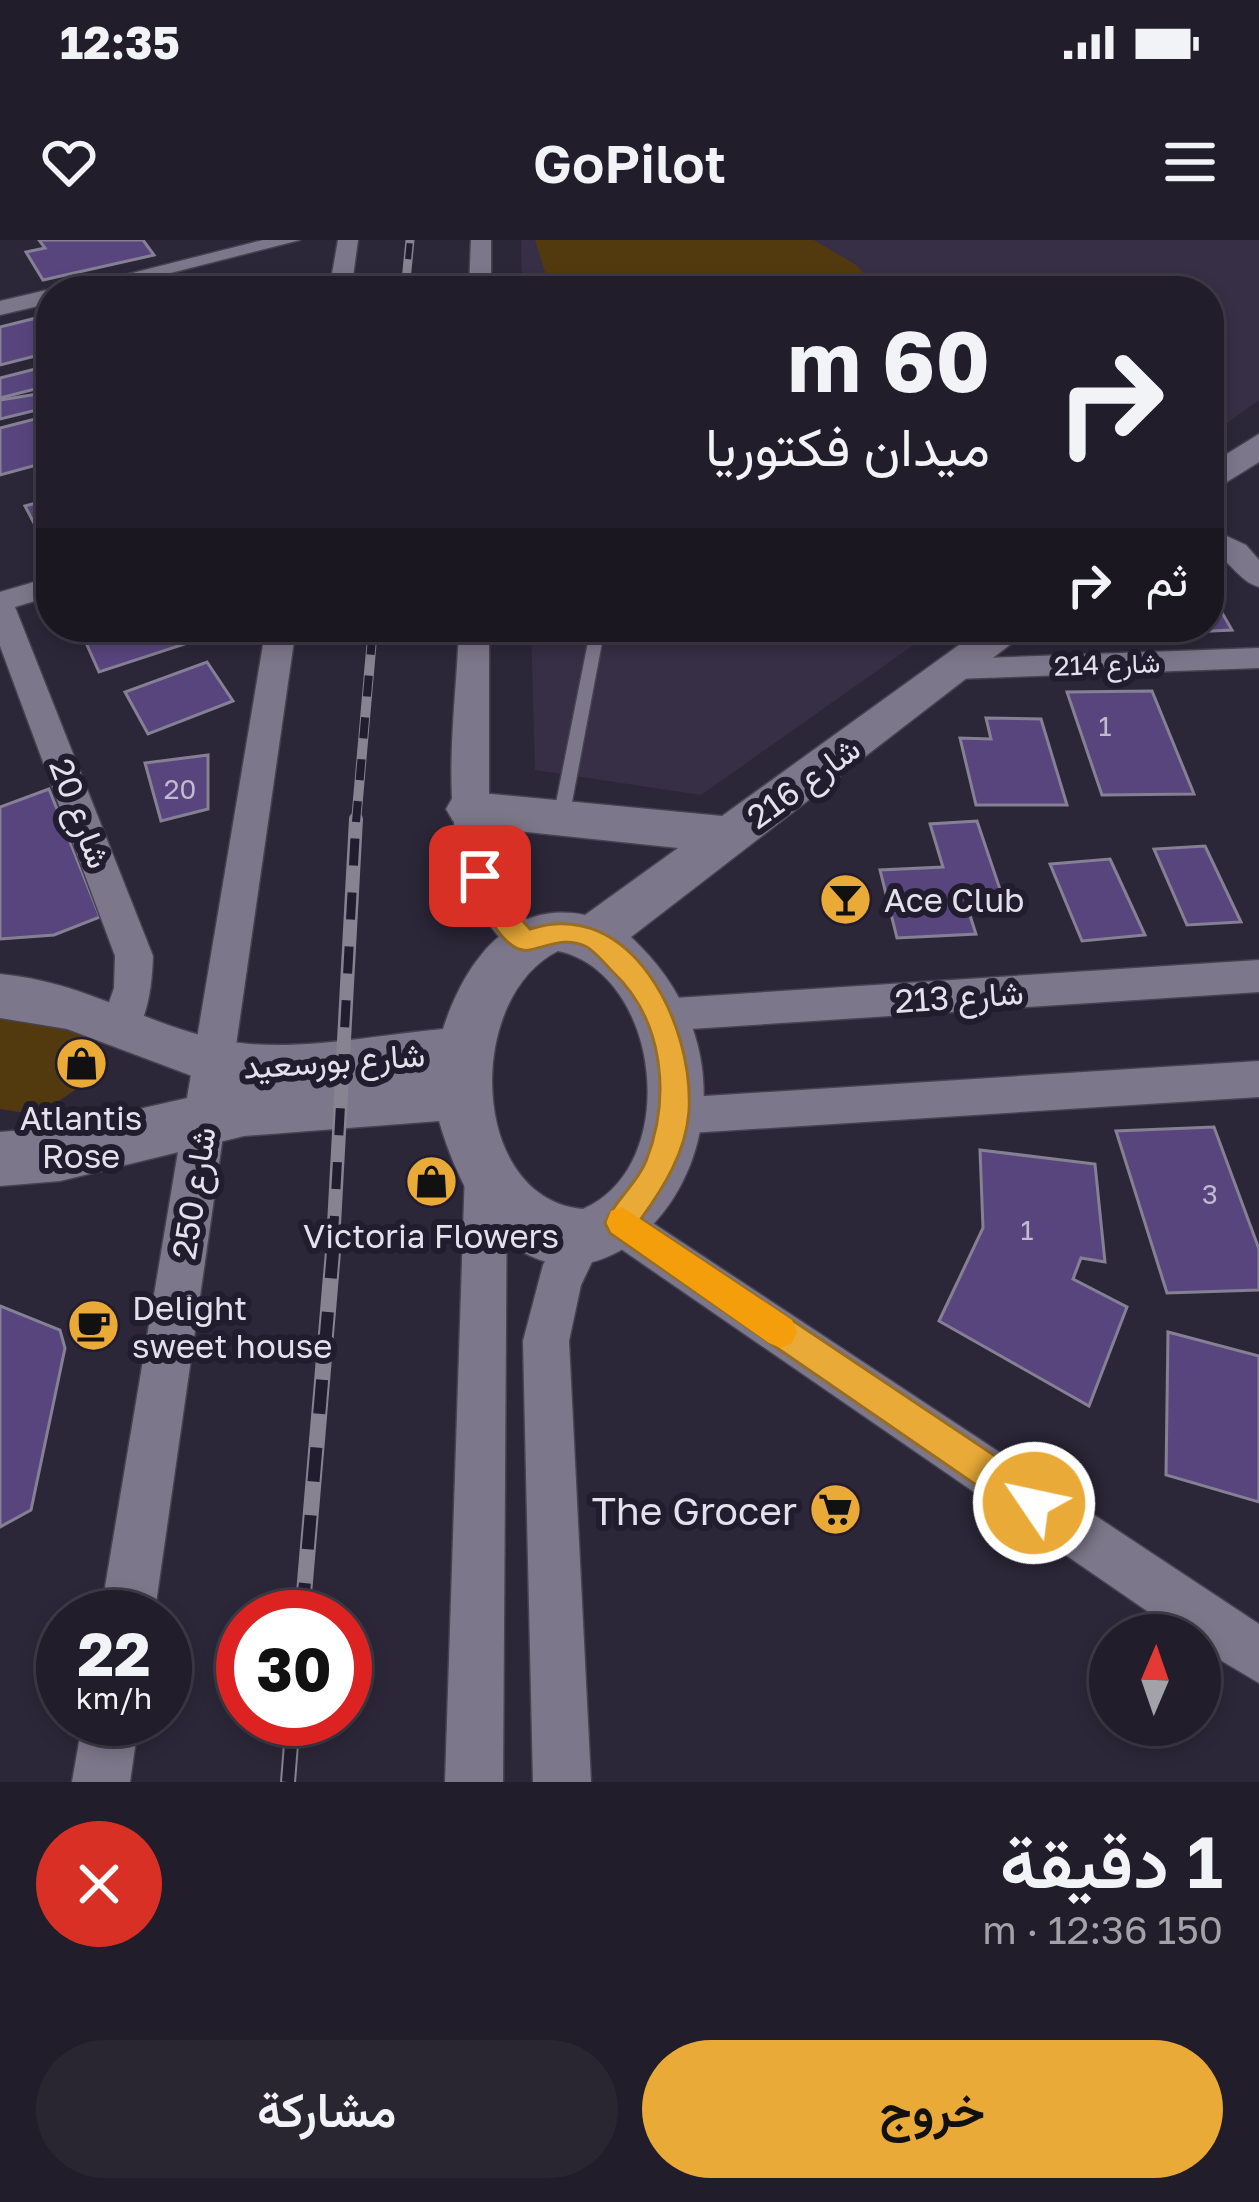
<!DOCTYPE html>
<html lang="ar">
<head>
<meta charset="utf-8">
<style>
  :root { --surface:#211d2a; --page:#292632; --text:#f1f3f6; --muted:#a2a2a8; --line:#3e3b47; --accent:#eaaa38 }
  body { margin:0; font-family:"Golos Text",Vazirmatn,sans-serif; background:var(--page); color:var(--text); direction:rtl; height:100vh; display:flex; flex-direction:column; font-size:45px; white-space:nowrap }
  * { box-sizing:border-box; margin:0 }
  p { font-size:39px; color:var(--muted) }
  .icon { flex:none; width:66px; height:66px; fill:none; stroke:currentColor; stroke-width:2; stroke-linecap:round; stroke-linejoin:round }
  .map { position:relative; height:1542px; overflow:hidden; direction:ltr }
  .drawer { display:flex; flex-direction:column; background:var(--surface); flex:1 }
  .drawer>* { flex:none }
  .guide { position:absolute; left:36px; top:36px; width:1188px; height:366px; border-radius:48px; box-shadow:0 6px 18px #0003,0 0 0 3px var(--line); direction:rtl; background:#211d2a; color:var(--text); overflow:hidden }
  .needle { width:78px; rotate:2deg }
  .fabs { position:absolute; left:1089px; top:1374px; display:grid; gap:24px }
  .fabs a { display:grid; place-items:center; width:132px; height:132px; border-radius:50%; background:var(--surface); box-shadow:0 6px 18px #0003,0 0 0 3px var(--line); font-size:60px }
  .speed { position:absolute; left:36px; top:1350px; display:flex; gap:24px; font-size:60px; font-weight:700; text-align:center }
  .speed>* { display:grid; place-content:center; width:156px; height:156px; border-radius:50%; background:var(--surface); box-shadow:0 6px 18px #0003,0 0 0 3px var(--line); line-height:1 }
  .speed small { font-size:30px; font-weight:400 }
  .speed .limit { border:18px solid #d22; background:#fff; color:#111 }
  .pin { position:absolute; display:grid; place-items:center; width:102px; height:102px; color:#fff; margin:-51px; border-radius:24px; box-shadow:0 6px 18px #0006 }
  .me { position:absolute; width:132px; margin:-66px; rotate:304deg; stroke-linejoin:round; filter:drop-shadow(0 0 9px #0008) }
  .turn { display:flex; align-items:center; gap:42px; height:252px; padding:0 36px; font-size:54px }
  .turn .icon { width:156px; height:156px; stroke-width:2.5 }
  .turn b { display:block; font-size:84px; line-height:102px }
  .then { display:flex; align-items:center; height:114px; padding:0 36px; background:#0003; gap:24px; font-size:45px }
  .round { display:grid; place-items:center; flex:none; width:126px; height:126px; border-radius:63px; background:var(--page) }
  .headline { display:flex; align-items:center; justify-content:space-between; height:204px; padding:0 36px }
  h1 { font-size:72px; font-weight:600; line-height:90px }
  .action { display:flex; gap:24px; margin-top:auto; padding:24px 36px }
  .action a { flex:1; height:138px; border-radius:72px; background:var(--accent); color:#111; font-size:48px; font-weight:600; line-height:138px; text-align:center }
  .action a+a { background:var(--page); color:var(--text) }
  .status { display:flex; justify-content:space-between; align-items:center; height:84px; padding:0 60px; background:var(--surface); direction:ltr }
  .status svg { height:33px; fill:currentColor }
  header { display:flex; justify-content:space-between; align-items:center; height:156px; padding:0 36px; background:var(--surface); font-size:54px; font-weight:600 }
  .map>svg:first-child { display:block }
</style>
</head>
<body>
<div class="status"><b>12:35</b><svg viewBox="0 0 49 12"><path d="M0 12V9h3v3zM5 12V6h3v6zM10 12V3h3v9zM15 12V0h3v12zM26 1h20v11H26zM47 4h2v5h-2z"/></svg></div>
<header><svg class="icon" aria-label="menu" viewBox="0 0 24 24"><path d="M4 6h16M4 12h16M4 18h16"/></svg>GoPilot<svg class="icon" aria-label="heart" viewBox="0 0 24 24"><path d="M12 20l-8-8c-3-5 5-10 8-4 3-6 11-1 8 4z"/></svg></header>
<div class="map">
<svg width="1259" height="1542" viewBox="0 0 1259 1542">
  <rect width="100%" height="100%" fill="#2c2738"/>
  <g fill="#362f46">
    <path d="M 521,0 L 1259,0 L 1259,160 L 1209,196 L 1209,51 L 522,51 Z"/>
    <path d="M 531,387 L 939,387 L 701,555 L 535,530 Z"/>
  </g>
  <g fill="#533a0e">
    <path d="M 535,0 L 814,0 L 856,25 L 880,51 L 551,51 Z"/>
    <path d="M 0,771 L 70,779 L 98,809 L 87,842 L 38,875 L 0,869 Z"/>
  </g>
  <g fill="#58457e" stroke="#858094" stroke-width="3">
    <path d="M 39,0 L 143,0 L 154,15 L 43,40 L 26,12 L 45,8 Z"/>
    <path d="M 40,77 L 51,94 L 51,112 L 0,125 L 0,87 Z"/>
    <path d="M 51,125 L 51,145 L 0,158 L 0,138 Z"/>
    <path d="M 38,154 L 45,168 L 0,179 L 0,160 Z"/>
    <path d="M 51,175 L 51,221 L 0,235 L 0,188 Z"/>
    <path d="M 51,259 L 51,304 L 46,306 L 25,266 Z"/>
    <path d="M 1209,350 L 1232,390 L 1120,395 L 1116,387 L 1209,387 Z"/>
    <path d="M 79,387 L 183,387 L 191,402 L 99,432 Z"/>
    <path d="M 207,422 L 233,461 L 148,494 L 125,452 Z"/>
    <path d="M 1152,451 L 1194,554 L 1102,555 L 1067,452 Z"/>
    <path d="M 986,478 L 1041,479 L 1067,565 L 976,565 L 960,498 L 991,499 Z"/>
    <path d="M 208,515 L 208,569 L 161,581 L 145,523 Z"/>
    <path d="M 49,549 L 100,677 L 54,695 L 0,699 L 0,567 Z"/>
    <path d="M 977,581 L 1004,661 L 966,663 L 976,694 L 897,698 L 880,630 L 943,627 L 930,584 Z"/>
    <path d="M 1205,606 L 1241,682 L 1187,685 L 1154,609 Z"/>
    <path d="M 1110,619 L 1145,695 L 1082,701 L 1050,624 Z"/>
    <path d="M 1214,887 L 1259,1009 L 1259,1050 L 1167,1053 L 1116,891 Z"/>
    <path d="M 980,910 L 1095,924 L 1105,1022 L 1081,1018 L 1073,1039 L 1127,1067 L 1089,1166 L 939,1081 L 983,988 Z"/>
    <path d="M 0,1066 L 60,1090 L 65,1108 L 31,1270 L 0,1287 Z"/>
    <path d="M 1168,1092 L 1259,1116 L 1259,1262 L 1166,1235 Z"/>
  </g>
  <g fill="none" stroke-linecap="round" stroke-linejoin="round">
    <defs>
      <path id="lane" d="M 591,387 L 605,387 L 569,578 L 561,584 L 553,578 Z"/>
      <g id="street">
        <path d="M 263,0 L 300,0 L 100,51 L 61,51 Z"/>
        <path d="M 338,0 L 358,0 L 351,51 L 329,51 Z"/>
        <path d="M 471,0 L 491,0 L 491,51 L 469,51 Z"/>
        <path d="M 51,49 L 58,51 L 51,51 L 51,63 L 0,75 L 0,61 Z"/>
        <path d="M 1209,288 L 1246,305 L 1259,320 L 1259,347 C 1240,342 1227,318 1209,307 Z"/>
        <path d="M 51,337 L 51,356 L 15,367 L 153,716 C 152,744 149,769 136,795 L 122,800 L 108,795 L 102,783 L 114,748 L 115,716 L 0,406 L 0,352 Z"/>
        <path d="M 266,387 L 296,387 L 154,1377 L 100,1377 Z"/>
        <path d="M 459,387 L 489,387 L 489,602 L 513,662 L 544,701 L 538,712 C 519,718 512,712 499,697 C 429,615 456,487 459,387 Z"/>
        <path d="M 1259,408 L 1259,428 L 955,439 L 940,429 L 955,419 Z"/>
        <path d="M 1259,720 L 1259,752 L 659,791 L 645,787 L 639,775 L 645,763 L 659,759 Z"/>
        <path d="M 1259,821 L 1259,857 L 674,894 L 659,889 L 653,876 L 659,863 L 674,858 Z"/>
        <path d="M 486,910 L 501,916 L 507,930 L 503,1542 L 445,1542 L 465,930 L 471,916 Z"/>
        <path d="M 621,962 L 1259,1384 L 1259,1443 L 1200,1408 L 1200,1395 L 1182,1395 L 605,998 L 599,983 L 605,968 Z"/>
        <path d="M 580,980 L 596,986 L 602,1001 L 581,1045 L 569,1101 L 591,1542 L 533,1542 L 523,1101 L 543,1025 L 564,986 Z"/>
        <path d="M 83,1479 L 139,1479 L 130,1542 L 72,1542 Z"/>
      </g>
      <g id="secondary">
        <path d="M 1259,194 L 1259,222 L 1209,253 L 1209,225 Z"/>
        <path d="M 984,387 L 1033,387 L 631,697 C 842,893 536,1213 439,881 L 244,896 L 60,941 L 0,946 L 0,892 L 60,887 L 227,849 L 67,789 L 0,778 L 0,734 C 86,742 143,784 221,800 C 290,814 373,795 443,789 C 464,724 509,659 585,675 L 678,608 L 470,586 L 453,581 L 446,569 L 453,557 L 470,552 L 722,576 ZM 558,711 C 661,733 683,926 583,969 C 469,959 464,758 558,711 Z"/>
      </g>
    </defs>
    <use href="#lane" stroke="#464250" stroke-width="3"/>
    <use href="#street" stroke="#464250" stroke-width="3"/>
    <use href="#secondary" stroke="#464250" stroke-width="3"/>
    <use href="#lane" fill="#7d778b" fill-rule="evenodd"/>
    <use href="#street" fill="#7d778b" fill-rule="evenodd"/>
    <use href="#secondary" fill="#7d778b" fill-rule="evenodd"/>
    <defs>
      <path id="rail-far3" d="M 405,51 L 410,0"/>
      <path id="rail-far2" d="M 356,582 L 373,387"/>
      <path id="rail-far1" d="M 333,1003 L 356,579"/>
      <g id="rail">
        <path d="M 302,1377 L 334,1000"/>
        <path d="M 288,1542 L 293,1479"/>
      </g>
    </defs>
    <use href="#rail-far3" stroke="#878391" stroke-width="9"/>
    <use href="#rail-far2" stroke="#878391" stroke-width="10"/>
    <use href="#rail-far1" stroke="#878391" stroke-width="14"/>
    <use href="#rail" stroke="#878391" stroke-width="16"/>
    <use href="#rail-far3" stroke="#221d2e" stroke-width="6" stroke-dasharray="16" stroke-linecap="butt"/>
    <use href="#rail-far2" stroke="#221d2e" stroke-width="8" stroke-dasharray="21" stroke-linecap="butt"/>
    <use href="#rail-far1" stroke="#221d2e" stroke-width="9" stroke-dasharray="27" stroke-linecap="butt"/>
    <use href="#rail" stroke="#221d2e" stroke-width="12" stroke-dasharray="34" stroke-linecap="butt"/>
  </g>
  <path fill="#eaaa38" stroke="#986e24" stroke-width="3" d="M 480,627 L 489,629 L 507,663 L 530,689 C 632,656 694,785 689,871 C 686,912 664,947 641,979 L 1046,1250 L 1052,1263 L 1046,1276 L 1034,1281 L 1021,1276 L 610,993 L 605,983 C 615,960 637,944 646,921 C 671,857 664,780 612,731 C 604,723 594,710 585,706 C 565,697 549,706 530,710 C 502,716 478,657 468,636 Z"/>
  <path fill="#f59e0b" d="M 622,967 L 792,1080 L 797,1092 L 792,1103 L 781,1108 L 769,1103 L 611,992 L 607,981 L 611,971 Z"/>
  <defs>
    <symbol id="bar-disc" viewBox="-11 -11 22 22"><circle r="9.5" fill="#eaaa38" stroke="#221d2e"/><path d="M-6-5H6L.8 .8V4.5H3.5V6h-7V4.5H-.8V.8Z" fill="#111"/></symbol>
    <symbol id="shop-disc" viewBox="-11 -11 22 22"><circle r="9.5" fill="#eaaa38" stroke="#221d2e"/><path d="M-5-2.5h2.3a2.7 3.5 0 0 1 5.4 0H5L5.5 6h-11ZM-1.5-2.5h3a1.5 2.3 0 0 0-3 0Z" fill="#111"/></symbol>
    <symbol id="cafe-disc" viewBox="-11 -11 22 22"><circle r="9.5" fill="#eaaa38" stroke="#221d2e"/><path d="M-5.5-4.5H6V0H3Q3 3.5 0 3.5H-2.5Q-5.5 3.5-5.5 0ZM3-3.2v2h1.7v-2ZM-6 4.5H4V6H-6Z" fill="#111"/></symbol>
    <symbol id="supermarket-disc" viewBox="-11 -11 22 22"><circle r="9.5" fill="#eaaa38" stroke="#221d2e"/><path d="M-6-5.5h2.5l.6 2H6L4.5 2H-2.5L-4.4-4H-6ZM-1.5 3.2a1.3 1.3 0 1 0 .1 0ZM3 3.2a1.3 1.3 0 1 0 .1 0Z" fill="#111"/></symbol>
  </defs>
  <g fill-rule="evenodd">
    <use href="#bar-disc" x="816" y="630" width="59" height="59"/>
    <use href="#shop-disc" x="52" y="794" width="59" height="59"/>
    <use href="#shop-disc" x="402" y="912" width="59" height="59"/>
    <use href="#cafe-disc" x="64" y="1056" width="59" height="59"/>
    <use href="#supermarket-disc" x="806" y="1240" width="59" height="59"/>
  </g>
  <g text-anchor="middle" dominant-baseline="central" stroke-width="12" stroke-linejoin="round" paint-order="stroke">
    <g font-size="27" fill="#e4e1ec" stroke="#221d2e">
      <text transform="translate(1107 424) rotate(-2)">شارع 214</text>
    </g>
    <g font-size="27" fill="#c1bad0">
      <text x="1105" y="486">1</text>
      <text x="180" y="549">20</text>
      <text x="1210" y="954">3</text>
      <text x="1027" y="990">1</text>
    </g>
    <g font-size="33" fill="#e4e1ec" stroke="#221d2e">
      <text transform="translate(803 542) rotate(-36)">شارع 216</text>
      <text transform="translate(81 573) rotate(69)">شارع 20</text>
      <text transform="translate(959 756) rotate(-4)">شارع 213</text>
      <text transform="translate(334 820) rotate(-4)">شارع بورسعيد</text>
      <text transform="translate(193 953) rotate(-81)">شارع 250</text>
    </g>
    <g font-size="33" fill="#e4e1ec" stroke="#221d2e" text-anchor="start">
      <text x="884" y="659">Ace Club</text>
      <text x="81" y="877" text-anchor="middle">Atlantis<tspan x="81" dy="38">Rose</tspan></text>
      <text x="431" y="995" text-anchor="middle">Victoria Flowers</text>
      <text x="132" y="1067">Delight<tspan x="132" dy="38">sweet house</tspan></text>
    </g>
    <g font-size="39" fill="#e4e1ec" stroke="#221d2e" text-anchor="end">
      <text x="797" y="1270">The Grocer</text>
    </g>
  </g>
</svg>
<div class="fabs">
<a><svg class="needle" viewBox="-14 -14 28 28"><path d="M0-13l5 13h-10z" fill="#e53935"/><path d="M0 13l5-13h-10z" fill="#a2a2a8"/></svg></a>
</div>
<div class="speed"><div>22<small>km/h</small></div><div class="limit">30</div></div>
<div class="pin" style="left:480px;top:636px;background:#d93025"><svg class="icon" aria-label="arrive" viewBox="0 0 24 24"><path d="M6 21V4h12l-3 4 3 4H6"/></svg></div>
<svg class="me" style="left:1034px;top:1263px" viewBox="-20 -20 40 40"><circle r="17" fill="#eaaa38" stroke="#fff" stroke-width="3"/><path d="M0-11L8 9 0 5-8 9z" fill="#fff"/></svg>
<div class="guide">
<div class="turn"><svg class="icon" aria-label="right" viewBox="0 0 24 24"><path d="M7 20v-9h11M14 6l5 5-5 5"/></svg><div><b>60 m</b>ميدان فكتوريا</div></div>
<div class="then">ثم<svg class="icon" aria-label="right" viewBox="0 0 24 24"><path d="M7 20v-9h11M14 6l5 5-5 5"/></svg></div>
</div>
</div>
<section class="drawer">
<div class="headline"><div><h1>1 دقيقة</h1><p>150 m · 12:36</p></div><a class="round" style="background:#d93025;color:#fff"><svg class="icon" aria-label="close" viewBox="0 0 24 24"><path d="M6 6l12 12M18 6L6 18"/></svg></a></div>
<div class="action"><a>خروج</a><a>مشاركة</a></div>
</section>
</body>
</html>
